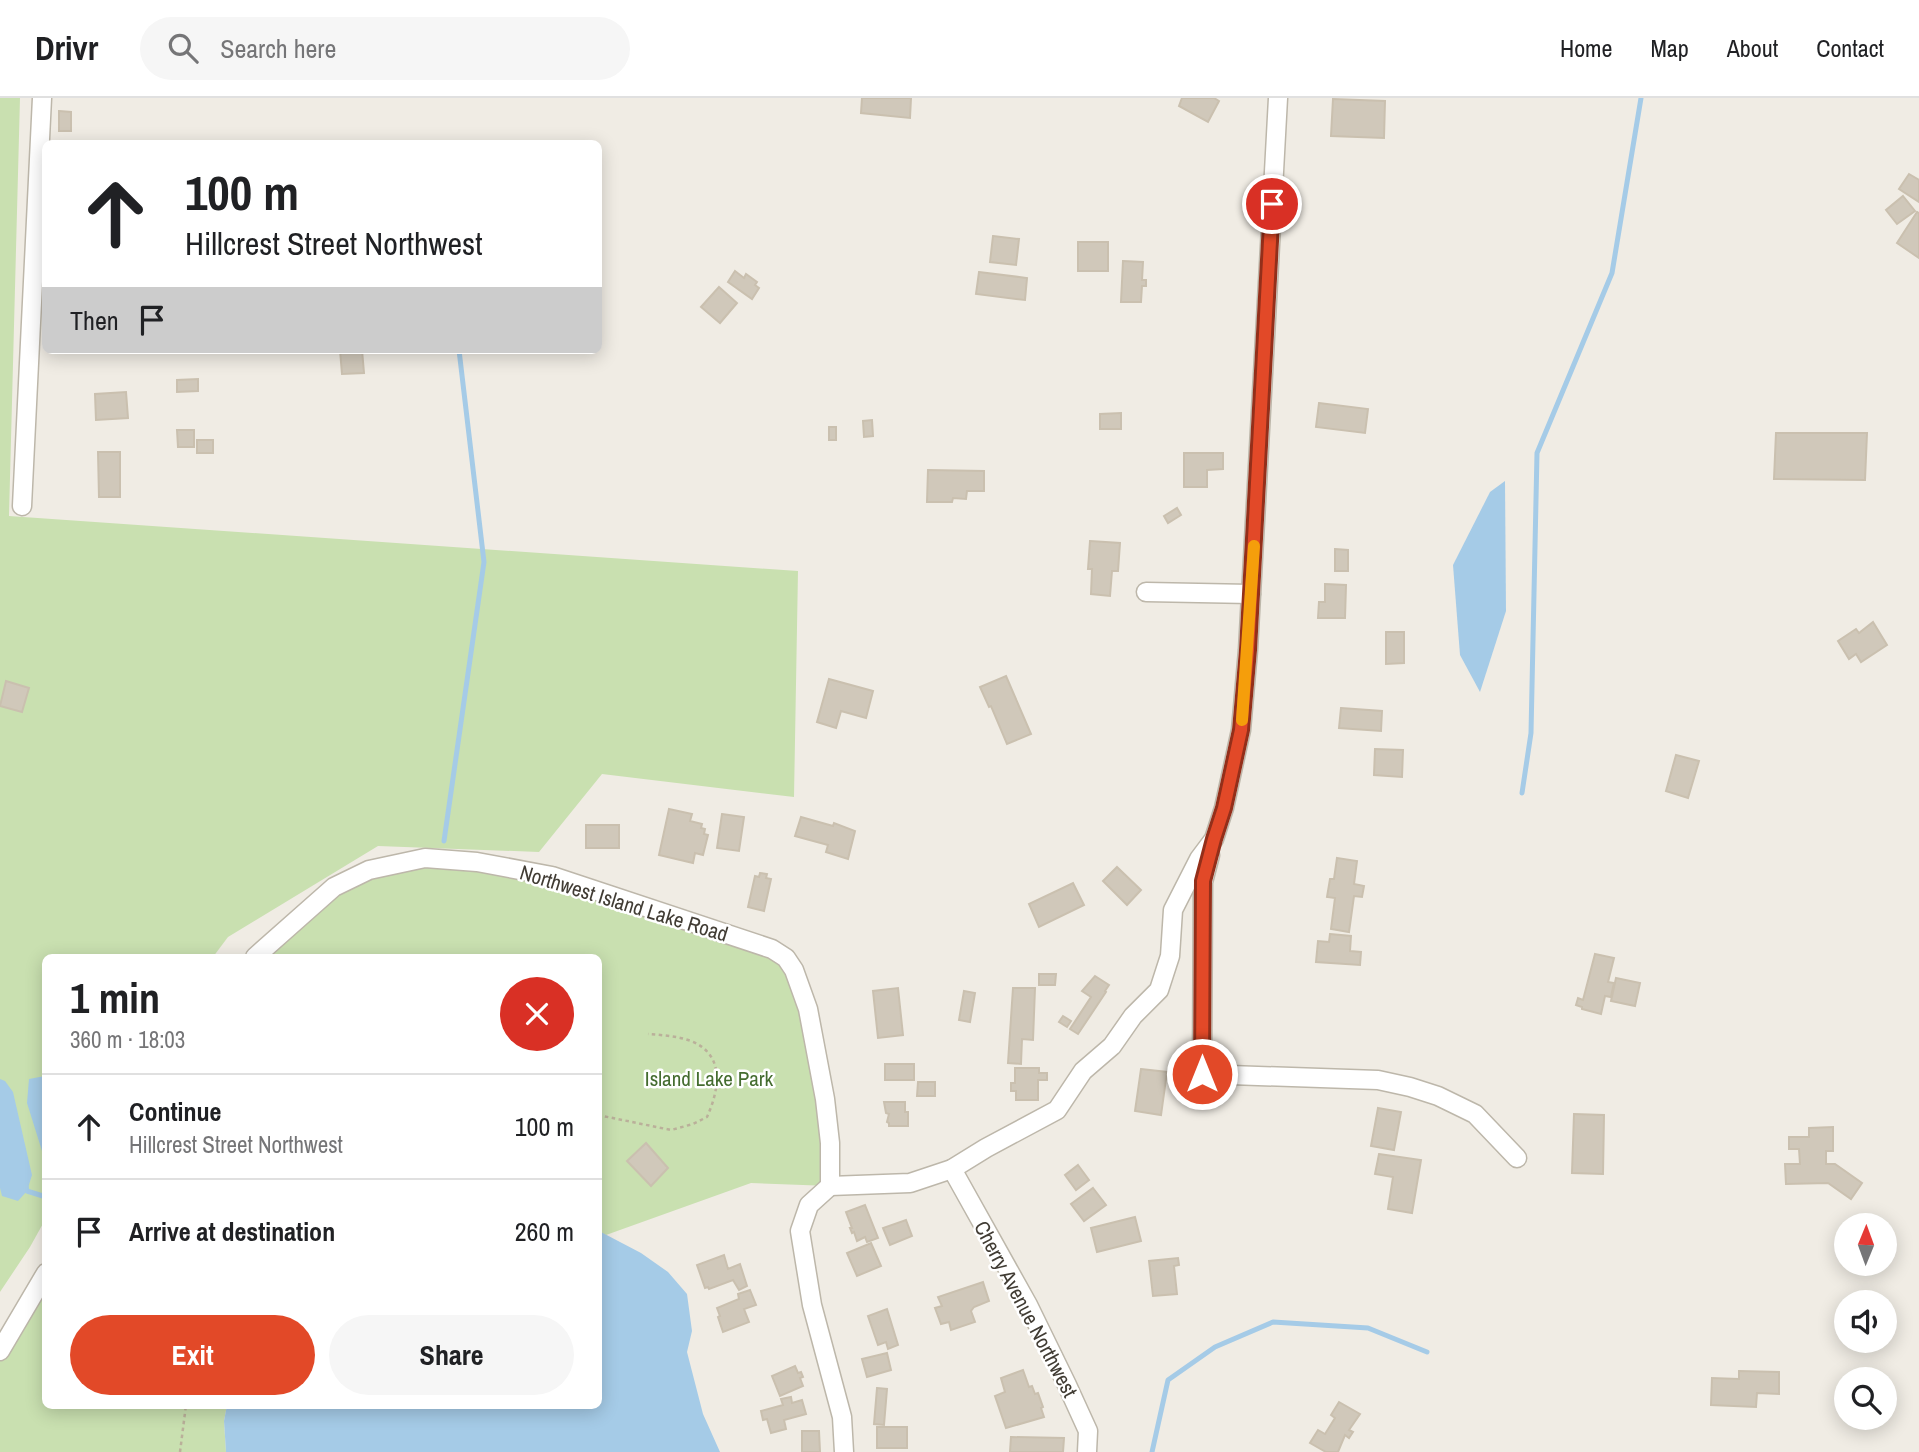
<!DOCTYPE html>
<html lang="en">
<head>
<meta charset="utf-8">
<style>
  :root { --surface:#fff; --page:#f6f6f6; --text:#202124; --muted:#757577; --line:#e0e0e0; --accent:#e24928 }
  body { margin:0; font-family:"Archivo Narrow",sans-serif; background:var(--page); color:var(--text); height:100vh; display:flex; flex-direction:column; font-size:26px; white-space:nowrap }
  * { box-sizing:border-box; margin:0 }
  p { font-size:23px; color:var(--muted) }
  .icon { flex:none; width:38px; height:38px; fill:none; stroke:currentColor; stroke-width:2; stroke-linecap:round; stroke-linejoin:round }
  .map { position:relative; flex:1; overflow:hidden }
  .side { position:absolute; left:42px; top:856px; width:560px; height:455px; display:flex; flex-direction:column; background:var(--surface); border-radius:10px; box-shadow:0 4px 18px #0003 }
  .side>* { flex:none }
  .guide { position:absolute; left:42px; top:42px; width:560px; height:214px; border-radius:10px; box-shadow:0 4px 18px #0003; background:#fff; color:var(--text); overflow:hidden }
  .needle { width:46px; rotate:1deg }
  .fabs { position:absolute; left:1834px; top:1115px; display:grid; gap:14px }
  .fabs a { display:grid; place-items:center; width:63px; height:63px; border-radius:50%; background:var(--surface); box-shadow:0 4px 18px #0003; font-size:35px }
  .pin { position:absolute; display:grid; place-items:center; width:60px; height:60px; color:#fff; margin:-30px; border:4px solid #fff; border-radius:50%; box-shadow:0 2px 7px #0007 }
  .me { position:absolute; width:77px; margin:-38px; rotate:0deg; stroke-linejoin:round; filter:drop-shadow(0 0 5px #0008) }
  .turn { display:flex; align-items:center; gap:24px; height:147px; padding:0 28px; font-size:32px }
  .turn .icon { width:91px; height:91px; stroke-width:2.5 }
  .turn b { display:block; font-size:49px; line-height:60px }
  .then { display:flex; align-items:center; height:66px; padding:0 28px; background:#0003; gap:14px; font-size:26px }
  .round { display:grid; place-items:center; flex:none; width:74px; height:74px; border-radius:37px; background:var(--page) }
  .summary { display:flex; align-items:center; justify-content:space-between; height:119px; padding:0 28px }
  h1 { font-size:42px; font-weight:800; line-height:52px }
  .primary-button { display:flex; gap:14px; margin-top:auto; padding:14px 28px }
  .primary-button a { flex:1; height:80px; border-radius:42px; background:var(--accent); color:#fff; font-size:28px; font-weight:800; line-height:80px; text-align:center }
  .primary-button a+a { background:var(--page); color:var(--text) }
  ul { padding:0; list-style:none }
  li { display:flex; align-items:center; gap:21px; height:105px; padding:0 28px; border-top:2px solid var(--line) }
  li div { flex:1 }
  li b { display:block; font-size:26px }
  li em { font-style:normal }
  header { display:flex; align-items:center; gap:42px; box-sizing:border-box; height:98px; padding:0 35px; background:var(--surface); border-bottom:2px solid var(--line) }
  header strong { font-size:33px }
  nav { display:flex; gap:38px; margin-inline-start:auto; font-size:24px }
  .search { width:490px; height:63px; background:var(--page); display:flex; align-items:center; gap:18px; box-sizing:border-box; padding:0 24px; border-radius:38px; color:var(--muted); font-size:26px }
  .map>svg:first-child { display:block }
</style>
</head>
<body>
<header>
<strong>Drivr</strong>
<div class="search"><svg class="icon" aria-label="search" viewBox="0 0 24 24"><circle cx="10" cy="10" r="6"/><path d="M15 15l6 6"/></svg>Search here</div>
<nav><a>Home</a><a>Map</a><a>About</a><a>Contact</a></nav>
</header>
<div class="map">
<svg width="1919" height="1354" viewBox="0 0 1919 1354">
  <rect width="100%" height="100%" fill="#f0ece4"/>
  <g fill="#c9e0b0">
    <path d="M 0,0 L 20,0 L 9,418 L 798,473 L 794,699 L 602,676 L 539,754 L 378,748 L 228,839 L 213,859 L 46,859 L 45,1122 L 30,1149 L 0,1194 Z"/>
    <path d="M 477,764 L 772,851 L 799,883 L 830,1088 L 751,1085 L 606,1137 L 598,1133 L 598,859 L 255,859 L 369,772 Z"/>
    <path d="M 45,1175 L 46,1307 L 227,1307 L 224,1323 L 226,1354 L 0,1354 L 0,1253 Z"/>
  </g>
  <g fill="#a5cbe7">
    <path d="M 1505,383 L 1506,513 L 1480,594 L 1460,557 L 1453,467 L 1490,394 Z"/>
    <path d="M 45,978 L 46,978 L 45,1055 L 42,1053 L 27,1005 L 29,981 Z"/>
    <path d="M 0,981 L 5,983 L 13,994 L 32,1077 L 27,1093 L 18,1103 L 2,1098 L 0,1090 Z"/>
    <path d="M 599,1133 L 641,1155 L 668,1174 L 687,1196 L 692,1233 L 687,1254 L 703,1316 L 720,1354 L 226,1354 L 224,1323 L 227,1307 L 598,1307 Z"/>
  </g>
  <g fill="none" stroke-linecap="round" stroke-linejoin="round">
    <g stroke="#a5cbe7" stroke-width="5">
      <path d="M 1522,695 L 1531,635 L 1537,355 L 1612,175 L 1641,0"/>
      <path d="M 444,743 L 484,464 L 459,252"/>
      <path d="M 26,1088 L 27,1093 L 46,1099"/>
      <path d="M 1152,1354 L 1168,1282 L 1215,1249 L 1273,1224 L 1368,1230 L 1427,1254"/>
    </g>
  </g>
  <g fill="#d0c8ba" stroke="#cac0af" stroke-width="2">
    <path d="M 862,0 L 911,0 L 910,20 L 861,15 Z"/>
    <path d="M 1182,0 L 1214,0 L 1219,3 L 1208,24 L 1179,8 Z"/>
    <path d="M 1333,1 L 1385,3 L 1384,40 L 1331,38 Z"/>
    <path d="M 59,13 L 71,14 L 71,33 L 59,33 Z"/>
    <path d="M 1909,76 L 1919,82 L 1919,104 L 1899,91 Z"/>
    <path d="M 1903,98 L 1915,113 L 1897,126 L 1886,112 Z"/>
    <path d="M 1917,114 L 1919,115 L 1919,160 L 1897,145 Z"/>
    <path d="M 993,138 L 1019,141 L 1016,167 L 990,164 Z"/>
    <rect x="1078" y="144" width="30" height="29"/>
    <path d="M 1123,163 L 1143,164 L 1142,182 L 1146,182 L 1146,188 L 1142,188 L 1141,204 L 1121,204 Z"/>
    <path d="M 735,173 L 744,180 L 746,176 L 757,184 L 755,187 L 759,190 L 752,201 L 728,184 Z"/>
    <path d="M 979,174 L 1027,180 L 1025,202 L 976,196 Z"/>
    <path d="M 719,189 L 737,205 L 720,225 L 701,209 Z"/>
    <path d="M 340,252 L 362,252 L 364,275 L 342,276 Z"/>
    <path d="M 198,281 L 198,293 L 177,294 L 177,282 Z"/>
    <path d="M 126,294 L 128,320 L 96,322 L 95,296 Z"/>
    <path d="M 1319,305 L 1368,311 L 1365,335 L 1316,329 Z"/>
    <path d="M 1121,315 L 1121,331 L 1100,331 L 1100,316 Z"/>
    <path d="M 872,322 L 873,338 L 864,339 L 863,323 Z"/>
    <rect x="829" y="329" width="7" height="13"/>
    <path d="M 177,332 L 194,332 L 194,349 L 178,349 Z"/>
    <path d="M 1776,335 L 1867,335 L 1865,382 L 1774,381 Z"/>
    <rect x="197" y="342" width="16" height="13"/>
    <path d="M 98,354 L 120,354 L 120,399 L 99,399 Z"/>
    <path d="M 1184,355 L 1223,355 L 1223,371 L 1207,372 L 1207,389 L 1184,389 Z"/>
    <path d="M 928,372 L 984,373 L 984,393 L 967,393 L 966,401 L 953,400 L 952,404 L 927,404 Z"/>
    <path d="M 1177,410 L 1181,417 L 1168,425 L 1164,418 Z"/>
    <path d="M 1090,443 L 1120,445 L 1118,473 L 1112,473 L 1110,498 L 1091,496 L 1092,471 L 1088,471 Z"/>
    <path d="M 1335,451 L 1348,452 L 1348,473 L 1335,473 Z"/>
    <path d="M 1325,486 L 1346,487 L 1345,520 L 1318,520 L 1319,504 L 1325,504 Z"/>
    <path d="M 1873,524 L 1887,547 L 1861,564 L 1856,556 L 1849,561 L 1838,543 L 1856,531 L 1859,535 Z"/>
    <path d="M 1386,534 L 1404,534 L 1404,565 L 1386,566 Z"/>
    <path d="M 1006,578 L 1031,636 L 1007,646 L 991,608 L 989,609 L 980,589 Z"/>
    <path d="M 829,581 L 873,593 L 866,620 L 841,613 L 836,630 L 817,624 Z"/>
    <path d="M 6,583 L 29,590 L 22,614 L 0,608 Z"/>
    <path d="M 1341,610 L 1382,613 L 1381,633 L 1339,630 Z"/>
    <path d="M 1375,651 L 1403,652 L 1402,679 L 1374,677 Z"/>
    <path d="M 1676,657 L 1699,663 L 1688,700 L 1666,693 Z"/>
    <path d="M 669,711 L 692,716 L 690,723 L 702,726 L 701,730 L 705,731 L 704,736 L 708,737 L 703,757 L 695,755 L 693,765 L 659,757 Z"/>
    <path d="M 722,716 L 744,719 L 739,753 L 717,750 Z"/>
    <path d="M 801,719 L 833,728 L 834,725 L 855,733 L 848,761 L 826,754 L 828,747 L 795,738 Z"/>
    <rect x="586" y="727" width="33" height="23"/>
    <path d="M 1337,760 L 1357,763 L 1354,786 L 1364,788 L 1362,799 L 1354,798 L 1349,834 L 1331,831 L 1335,800 L 1327,799 L 1330,781 L 1334,781 Z"/>
    <path d="M 1117,769 L 1141,792 L 1127,807 L 1103,783 Z"/>
    <path d="M 760,775 L 767,776 L 766,780 L 771,781 L 764,813 L 748,809 L 755,778 L 759,779 Z"/>
    <path d="M 1073,785 L 1084,807 L 1039,829 L 1029,806 Z"/>
    <path d="M 1330,836 L 1351,838 L 1350,853 L 1361,854 L 1360,867 L 1316,864 L 1318,843 L 1329,844 Z"/>
    <path d="M 1595,856 L 1614,860 L 1608,884 L 1614,885 L 1611,899 L 1605,898 L 1601,916 L 1582,911 L 1582,909 L 1576,907 L 1578,900 L 1583,902 Z"/>
    <path d="M 1039,876 L 1056,876 L 1055,887 L 1039,887 Z"/>
    <path d="M 1095,878 L 1109,887 L 1105,893 L 1106,894 L 1078,936 L 1070,931 L 1091,899 L 1082,893 Z"/>
    <path d="M 1616,880 L 1640,885 L 1635,908 L 1611,903 Z"/>
    <path d="M 898,890 L 903,937 L 878,940 L 873,893 Z"/>
    <path d="M 1013,890 L 1035,890 L 1033,942 L 1022,941 L 1021,966 L 1008,965 Z"/>
    <path d="M 964,893 L 975,895 L 970,924 L 959,922 Z"/>
    <path d="M 1063,918 L 1071,923 L 1067,929 L 1059,924 Z"/>
    <rect x="885" y="966" width="29" height="16"/>
    <path d="M 1015,970 L 1039,970 L 1039,975 L 1047,975 L 1047,982 L 1038,982 L 1038,1002 L 1016,1002 L 1016,993 L 1011,993 L 1011,985 L 1015,985 Z"/>
    <path d="M 1141,971 L 1167,974 L 1161,1017 L 1135,1013 Z"/>
    <path d="M 918,984 L 935,984 L 935,998 L 917,998 Z"/>
    <path d="M 884,1004 L 905,1004 L 905,1014 L 908,1014 L 908,1028 L 889,1028 L 889,1025 L 887,1024 L 889,1016 L 886,1015 Z"/>
    <path d="M 1378,1010 L 1401,1014 L 1394,1052 L 1371,1048 Z"/>
    <path d="M 1574,1016 L 1604,1017 L 1603,1076 L 1572,1075 Z"/>
    <path d="M 1833,1029 L 1833,1053 L 1826,1053 L 1826,1066 L 1835,1066 L 1862,1085 L 1851,1101 L 1828,1085 L 1786,1086 L 1785,1066 L 1800,1066 L 1799,1051 L 1789,1051 L 1789,1039 L 1809,1039 L 1809,1030 Z"/>
    <path d="M 646,1045 L 668,1070 L 651,1088 L 627,1063 Z"/>
    <path d="M 1379,1056 L 1421,1062 L 1412,1115 L 1388,1111 L 1393,1079 L 1375,1076 Z"/>
    <path d="M 1078,1067 L 1089,1082 L 1076,1092 L 1065,1077 Z"/>
    <path d="M 1093,1090 L 1106,1107 L 1084,1123 L 1071,1106 Z"/>
    <path d="M 865,1107 L 878,1140 L 867,1144 L 865,1139 L 857,1143 L 854,1134 L 852,1135 L 850,1130 L 852,1130 L 846,1114 Z"/>
    <path d="M 1135,1119 L 1141,1143 L 1097,1154 L 1091,1130 Z"/>
    <path d="M 906,1122 L 912,1138 L 890,1147 L 883,1130 Z"/>
    <path d="M 871,1145 L 881,1168 L 857,1178 L 847,1155 Z"/>
    <path d="M 724,1157 L 728,1171 L 740,1166 L 747,1188 L 739,1192 L 733,1182 L 709,1191 L 708,1189 L 705,1190 L 697,1167 Z"/>
    <path d="M 1178,1160 L 1179,1167 L 1174,1168 L 1177,1196 L 1153,1198 L 1149,1163 Z"/>
    <path d="M 983,1184 L 989,1203 L 974,1209 L 971,1213 L 975,1224 L 951,1232 L 949,1224 L 941,1226 L 935,1210 L 942,1208 L 938,1199 Z"/>
    <path d="M 750,1192 L 756,1207 L 744,1211 L 749,1224 L 723,1234 L 718,1219 L 720,1218 L 717,1210 L 739,1201 L 738,1196 Z"/>
    <path d="M 887,1211 L 898,1247 L 888,1251 L 886,1244 L 878,1247 L 868,1218 Z"/>
    <path d="M 887,1255 L 891,1272 L 867,1279 L 862,1261 Z"/>
    <path d="M 795,1268 L 798,1275 L 801,1274 L 803,1279 L 800,1280 L 803,1288 L 780,1298 L 772,1278 Z"/>
    <path d="M 1023,1272 L 1029,1289 L 1032,1288 L 1035,1296 L 1038,1295 L 1043,1309 L 1041,1310 L 1044,1319 L 1006,1330 L 995,1298 L 1005,1294 L 1001,1280 Z"/>
    <path d="M 1739,1273 L 1779,1274 L 1779,1296 L 1757,1295 L 1756,1309 L 1711,1307 L 1712,1280 L 1739,1281 Z"/>
    <path d="M 877,1290 L 887,1291 L 884,1327 L 874,1326 Z"/>
    <path d="M 791,1299 L 792,1305 L 802,1302 L 806,1316 L 784,1322 L 786,1331 L 771,1335 L 767,1321 L 763,1322 L 761,1313 L 783,1307 L 781,1301 Z"/>
    <path d="M 1339,1304 L 1360,1316 L 1349,1332 L 1353,1334 L 1349,1340 L 1345,1337 L 1338,1354 L 1326,1354 L 1310,1345 L 1318,1332 L 1325,1336 L 1335,1320 L 1331,1317 Z"/>
    <rect x="877" y="1329" width="30" height="21"/>
    <path d="M 802,1333 L 819,1333 L 820,1354 L 802,1354 Z"/>
    <path d="M 1011,1339 L 1064,1340 L 1063,1354 L 1010,1354 Z"/>
  </g>
  <g fill="none" stroke-linecap="round" stroke-linejoin="round">
    <defs>
      <g id="minor">
        <path d="M 22,408 L 42,0"/>
        <path d="M 1146,494 L 1251,496"/>
        <path d="M 1210,757 L 1203,784 L 1202,976 L 1378,982 L 1410,989 L 1438,998 L 1475,1016 L 1517,1060"/>
        <path d="M 255,859 L 334,789 L 369,772 L 425,760 L 477,764 L 552,778 L 772,851 L 786,860 L 794,872 L 808,911 L 825,1001 L 830,1045 L 830,1088"/>
        <path d="M 952,1071 L 1028,1207 L 1067,1287 L 1088,1333 L 1087,1354"/>
        <path d="M 830,1088 L 910,1085 L 952,1071 L 986,1050 L 1057,1012 L 1083,973 L 1112,948 L 1133,918 L 1159,892 L 1170,858 L 1173,812 L 1199,761 L 1214,741 L 1224,710 L 1241,632 L 1248,552 L 1278,0"/>
        <path d="M 830,1088 L 809,1107 L 800,1133 L 812,1207 L 842,1319 L 844,1354"/>
        <path d="M 0,1253 L 46,1175"/>
      </g>
    </defs>
    <use href="#minor" stroke="#bdb7aa" stroke-width="21"/>
    <g stroke="#bab09a" stroke-width="2.5" stroke-dasharray="3.5 3.5" stroke-linecap="butt">
      <path d="M 598,1017 L 671,1032 L 693,1026 L 707,1019 C 719,992 726,957 691,943 C 677,938 662,937 648,936"/>
      <path d="M 180,1354 L 186,1307"/>
    </g>
    <use href="#minor" stroke="#fff" stroke-width="18"/>
  </g>
  <g fill="none" stroke-linecap="round" stroke-linejoin="round">
    <defs>
      <path id="route" d="M 1202,976 L 1203,783 L 1214,741 L 1224,710 L 1241,632 L 1248,552 L 1272,106"/>
    </defs>
    <use href="#route" stroke="#932f1a" stroke-width="18"/>
    <use href="#route" stroke="#e24928" stroke-width="12"/>
    <path stroke="#f59e0b" stroke-width="12" d="M 1242,622 L 1254,448"/>
  </g>
  <g text-anchor="middle" dominant-baseline="central" stroke-width="5" stroke-linejoin="round" paint-order="stroke">
    <g font-size="21" fill="#413c34" stroke="#fff">
      <text transform="translate(624 805) rotate(17)">Northwest Island Lake Road</text>
      <text transform="translate(1026 1211) rotate(62)">Cherry Avenue Northwest</text>
    </g>
    <g font-size="21" fill="#446c2f" stroke="#fff">
      <text x="709" y="980">Island Lake Park</text>
    </g>
  </g>
</svg>
<div class="fabs">
<a><svg class="needle" viewBox="-14 -14 28 28"><path d="M0-13l5 13h-10z" fill="#e53935"/><path d="M0 13l5-13h-10z" fill="#757577"/></svg></a>
<a><svg class="icon" aria-label="sound" viewBox="0 0 24 24"><path d="M4 9h4l5-4v14l-5-4H4zM17 9q2 3 0 6"/></svg></a>
<a><svg class="icon" aria-label="search" viewBox="0 0 24 24"><circle cx="10" cy="10" r="6"/><path d="M15 15l6 6"/></svg></a>
</div>
<div class="pin" style="left:1272px;top:106px;background:#d93025"><svg class="icon" aria-label="arrive" viewBox="0 0 24 24"><path d="M6 21V4h12l-3 4 3 4H6"/></svg></div>
<svg class="me" style="left:1202px;top:976px" viewBox="-20 -20 40 40"><circle r="17" fill="#e24928" stroke="#fff" stroke-width="3"/><path d="M0-11L8 9 0 5-8 9z" fill="#fff"/></svg>
<div class="guide">
<div class="turn"><svg class="icon" aria-label="ahead" viewBox="0 0 24 24"><path d="M12 20V5M6 11l6-6 6 6"/></svg><div><b>100 m</b>Hillcrest Street Northwest</div></div>
<div class="then">Then<svg class="icon" aria-label="arrive" viewBox="0 0 24 24"><path d="M6 21V4h12l-3 4 3 4H6"/></svg></div>
</div>
<section class="side">
<div class="summary"><div><h1>1 min</h1><p>360 m · 18:03</p></div><a class="round" style="background:#d93025;color:#fff"><svg class="icon" aria-label="close" viewBox="0 0 24 24"><path d="M6 6l12 12M18 6L6 18"/></svg></a></div>
<ul>
<li><svg class="icon" aria-label="ahead" viewBox="0 0 24 24"><path d="M12 20V5M6 11l6-6 6 6"/></svg><div><b>Continue</b><p>Hillcrest Street Northwest</p></div><em>100 m</em></li>
<li><svg class="icon" aria-label="arrive" viewBox="0 0 24 24"><path d="M6 21V4h12l-3 4 3 4H6"/></svg><div><b>Arrive at destination</b></div><em>260 m</em></li>
</ul>
<div class="primary-button"><a>Exit</a><a>Share</a></div>
</section>
</div>
</body>
</html>
